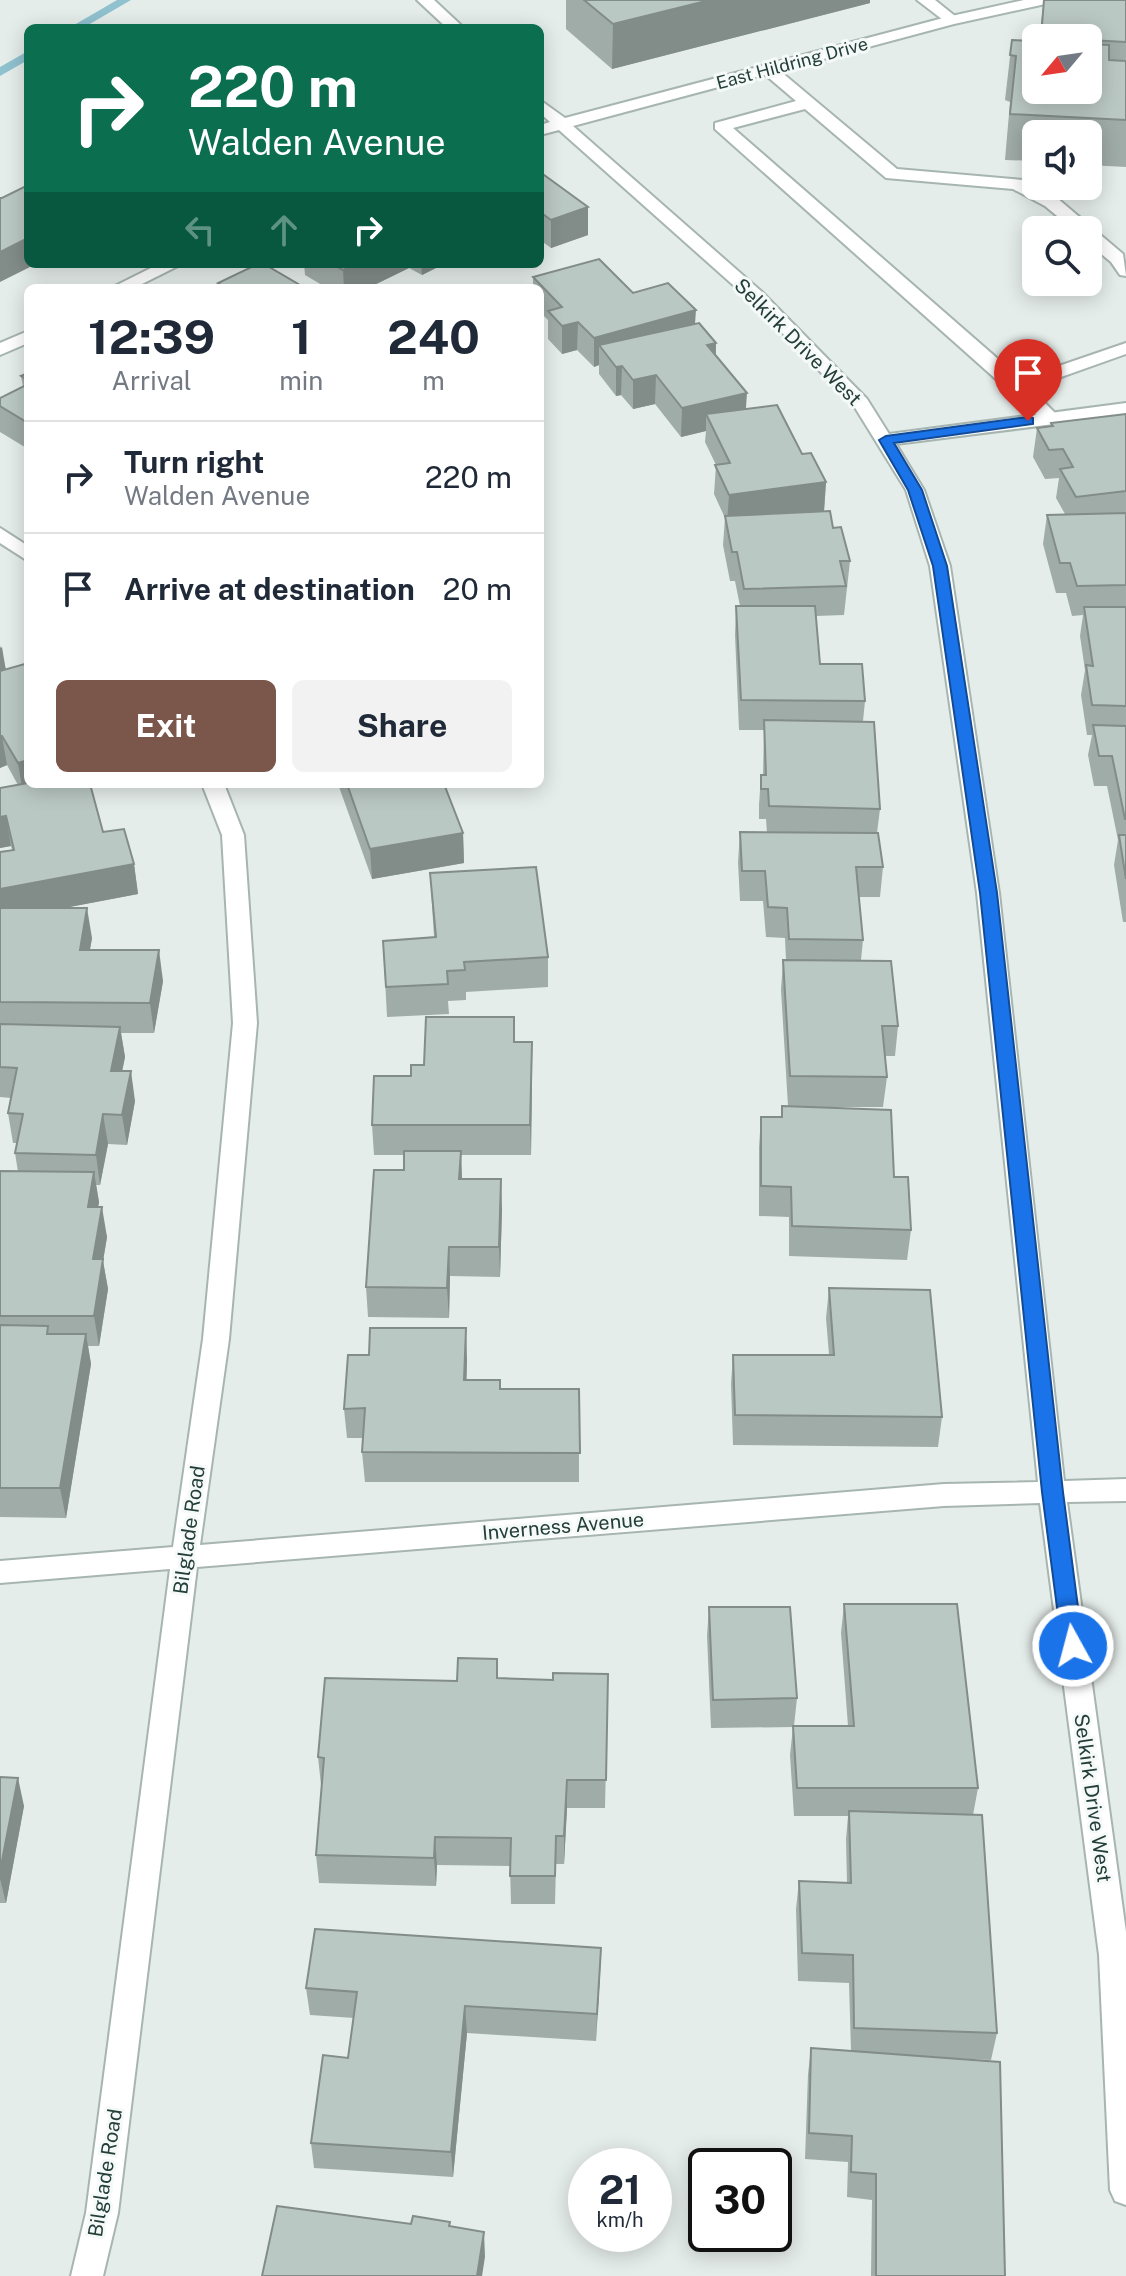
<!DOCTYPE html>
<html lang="en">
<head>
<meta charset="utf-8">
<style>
  :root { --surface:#fff; --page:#f2f2f3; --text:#1f2937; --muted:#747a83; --line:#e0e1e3; --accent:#7b564b }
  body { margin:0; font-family:"Public Sans",sans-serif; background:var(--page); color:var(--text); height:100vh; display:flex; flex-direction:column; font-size:30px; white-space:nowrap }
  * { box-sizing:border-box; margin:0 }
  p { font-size:26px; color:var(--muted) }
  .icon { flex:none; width:44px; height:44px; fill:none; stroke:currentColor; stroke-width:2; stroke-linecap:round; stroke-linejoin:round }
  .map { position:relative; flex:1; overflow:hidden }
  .side { position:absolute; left:24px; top:284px; width:520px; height:504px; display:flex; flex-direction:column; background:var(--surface); border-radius:12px; box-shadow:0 4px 20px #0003 }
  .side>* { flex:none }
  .top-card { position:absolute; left:24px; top:24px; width:520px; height:244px; border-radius:12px; box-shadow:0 4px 20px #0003; background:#0b6e4f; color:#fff; overflow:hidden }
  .needle { width:52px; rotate:241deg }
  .buttons { position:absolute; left:1022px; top:24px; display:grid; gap:16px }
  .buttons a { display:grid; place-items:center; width:80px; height:80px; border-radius:12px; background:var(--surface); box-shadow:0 4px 20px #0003; font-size:40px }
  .speed { position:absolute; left:568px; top:2148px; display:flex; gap:16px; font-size:40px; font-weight:700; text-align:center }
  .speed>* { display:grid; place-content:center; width:104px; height:104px; border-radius:50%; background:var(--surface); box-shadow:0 4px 20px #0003; line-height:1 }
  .speed small { font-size:20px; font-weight:400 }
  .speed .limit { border:4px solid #111; border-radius:12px; background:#fff; color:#111 }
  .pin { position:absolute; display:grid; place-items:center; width:68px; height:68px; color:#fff; margin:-82px -34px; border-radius:50% 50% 50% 0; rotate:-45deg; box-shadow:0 0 8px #0007 }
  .pin .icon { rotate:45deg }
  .me { position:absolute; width:88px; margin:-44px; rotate:353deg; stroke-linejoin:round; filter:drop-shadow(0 0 6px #0008) }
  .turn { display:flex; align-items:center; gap:28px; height:168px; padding:0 32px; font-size:36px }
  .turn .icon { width:104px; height:104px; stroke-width:2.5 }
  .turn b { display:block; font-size:56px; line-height:68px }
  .lanes { display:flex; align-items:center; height:76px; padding:0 32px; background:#0003; justify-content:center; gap:40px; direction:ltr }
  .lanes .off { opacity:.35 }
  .eta { display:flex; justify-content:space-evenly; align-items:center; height:136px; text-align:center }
  .eta b { font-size:48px; font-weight:700; line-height:56px }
  .button { display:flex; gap:16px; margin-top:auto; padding:16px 32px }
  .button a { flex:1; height:92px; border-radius:12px; background:var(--accent); color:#fff; font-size:32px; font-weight:700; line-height:92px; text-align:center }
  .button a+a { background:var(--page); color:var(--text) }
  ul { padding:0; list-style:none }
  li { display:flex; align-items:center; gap:24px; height:112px; padding:0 32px; border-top:2px solid var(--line) }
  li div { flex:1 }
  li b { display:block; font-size:30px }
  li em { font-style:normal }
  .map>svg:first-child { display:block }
</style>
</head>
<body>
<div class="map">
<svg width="1126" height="2276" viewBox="0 0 1126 2276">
  <rect width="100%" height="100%" fill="#e5edea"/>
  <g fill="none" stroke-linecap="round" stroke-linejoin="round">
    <g fill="#90c1cf" fill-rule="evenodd">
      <path d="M 117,0 L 131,0 L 83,28 L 69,28 Z"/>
      <path d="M 28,51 L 28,60 L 0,76 L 0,67 Z"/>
    </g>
    <defs>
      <g id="service">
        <path d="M 917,0 L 935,0 L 960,20 L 957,23 L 947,23 Z"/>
        <path d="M 768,64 L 774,66 L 897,169 L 1023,180 L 1057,198 L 1123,254 L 1126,276 L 1120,275 L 1111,262 L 1088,243 L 1088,230 L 1074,230 L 1045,206 L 1013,189 L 886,178 L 805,109 L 733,128 L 1021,379 L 1126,343 L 1126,354 L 1030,388 L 1060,418 L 1051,424 L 1044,422 L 715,129 L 715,123 L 796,101 L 762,72 L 762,66 Z"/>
      </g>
      <g id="minor">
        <path d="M 417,0 L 434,0 L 464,28 L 447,28 Z"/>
        <path d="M 1024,0 L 1053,0 L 1050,3 L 954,24 L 573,126 L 762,292 L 867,399 L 889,434 L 1126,403 L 1126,415 L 896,444 L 924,490 L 950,566 L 999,893 L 1064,1481 L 1126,1479 L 1126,1501 L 1067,1502 L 1126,1932 L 1126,2205 L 1115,2201 L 1110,2190 L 1099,1955 L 1040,1503 L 944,1506 L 197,1567 L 118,2213 L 103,2276 L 71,2276 L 86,2213 L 170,1569 L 0,1583 L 0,1561 L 173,1547 L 203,1339 L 233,1023 L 222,835 L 202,784 L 224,784 L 244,835 L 257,1023 L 229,1339 L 200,1545 L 944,1484 L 1038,1482 L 977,893 L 930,566 L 906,490 L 854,406 L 750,300 L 559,130 L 540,135 L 540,125 L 550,122 L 540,113 L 540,100 L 565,118 L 947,17 Z"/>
        <path d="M 159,264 L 182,264 L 134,288 L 111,288 Z"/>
        <path d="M 28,331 L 28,343 L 0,355 L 0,343 Z"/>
        <path d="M 0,528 L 28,546 L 28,561 L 0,543 Z"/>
      </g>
    </defs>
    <use href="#service" stroke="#a7b5b1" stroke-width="4"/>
    <use href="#minor" stroke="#a7b5b1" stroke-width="4"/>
    <use href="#service" fill="#fff" fill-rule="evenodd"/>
    <use href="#minor" fill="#fff" fill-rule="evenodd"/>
  </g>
  <g fill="#a0aca8">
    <path d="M 566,0 L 870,0 L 870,3 L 612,69 L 566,29 Z"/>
    <path d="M 1044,0 L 1126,0 L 1126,167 L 1088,165 L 1088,134 L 1036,134 L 1036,161 L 1005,160 L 1010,102 L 1005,100 L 1012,40 L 1088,90 L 1088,38 L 1039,38 Z"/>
    <path d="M 540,172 L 588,207 L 588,235 L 551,248 L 540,240 Z"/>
    <path d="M 304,264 L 444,264 L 422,275 L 409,268 L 368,288 L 327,288 L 305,275 Z"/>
    <path d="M 533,277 L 633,293 L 695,324 L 716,343 L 716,356 L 746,408 L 802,454 L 826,482 L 824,511 L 850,561 L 844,615 L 816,616 L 820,664 L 865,701 L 863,721 L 880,809 L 877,833 L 883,867 L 880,897 L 858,897 L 863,940 L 861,960 L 898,1026 L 895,1056 L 885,1056 L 887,1077 L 883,1107 L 800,1107 L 894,1177 L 911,1230 L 907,1260 L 789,1256 L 789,1217 L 759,1216 L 759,1147 L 761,1117 L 781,1117 L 782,1106 L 788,1106 L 781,990 L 783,960 L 786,960 L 785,938 L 766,937 L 763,901 L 740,901 L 738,862 L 740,832 L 767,833 L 766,819 L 759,819 L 759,805 L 761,775 L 763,775 L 764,730 L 739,730 L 735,635 L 736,606 L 740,606 L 735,581 L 730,581 L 723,545 L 725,518 L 714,494 L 716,465 L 705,442 L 706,431 L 681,437 L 655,404 L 633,409 L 621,395 L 616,396 L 599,374 L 599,365 L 594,367 L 577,350 L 562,354 L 548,339 L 548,320 L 540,312 L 540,288 L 533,288 Z"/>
    <path d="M 28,373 L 28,449 L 0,432 L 0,398 L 23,386 L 21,376 Z"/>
    <path d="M 1126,414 L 1126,922 L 1123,922 L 1114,865 L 1118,840 L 1107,786 L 1094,786 L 1088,755 L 1092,735 L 1087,735 L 1081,695 L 1085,670 L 1080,636 L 1083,615 L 1072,616 L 1066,593 L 1056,593 L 1043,544 L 1047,515 L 1065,514 L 1056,498 L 1059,478 L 1045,479 L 1033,457 L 1037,428 L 1050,427 L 1051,423 Z"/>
    <path d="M 0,645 L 6,670 L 103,832 L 134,864 L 138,894 L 63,908 L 92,938 L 90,950 L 163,981 L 154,1033 L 121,1033 L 125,1057 L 122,1071 L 135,1101 L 127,1145 L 108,1144 L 100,1185 L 96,1185 L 99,1202 L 98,1207 L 107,1237 L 103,1261 L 108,1289 L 99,1346 L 88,1346 L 91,1364 L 66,1518 L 0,1517 L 0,1171 L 18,1172 L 15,1153 L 17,1143 L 13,1143 L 8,1113 L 11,1098 L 0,1097 L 0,852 L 12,850 L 11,846 L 0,848 L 18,785 L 7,765 L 0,768 Z"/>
    <path d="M 338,784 L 444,784 L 463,833 L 464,863 L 372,879 Z"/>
    <path d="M 430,873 L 548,957 L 548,987 L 466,992 L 466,1000 L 448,1001 L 449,1014 L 387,1017 L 383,941 L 434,937 Z"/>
    <path d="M 514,1042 L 532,1072 L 531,1155 L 461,1155 L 462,1179 L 502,1209 L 500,1277 L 450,1276 L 449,1318 L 368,1317 L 366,1287 L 404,1170 L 404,1155 L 374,1155 L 372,1125 L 411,1076 L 424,1065 Z"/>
    <path d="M 829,1288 L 942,1417 L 938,1447 L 733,1445 L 731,1384 L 733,1355 L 829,1355 L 826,1318 Z"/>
    <path d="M 467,1358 L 466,1380 L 500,1389 L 579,1389 L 579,1482 L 365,1482 L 362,1452 L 363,1438 L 347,1438 L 344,1409 Z"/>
    <path d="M 844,1604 L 978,1788 L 973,1815 L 997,2033 L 991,2060 L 949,2058 L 1005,2276 L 871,2276 L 872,2200 L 847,2197 L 848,2162 L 805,2159 L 808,2074 L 811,2048 L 851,2051 L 849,1983 L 798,1981 L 796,1909 L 799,1881 L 847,1883 L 846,1839 L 848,1816 L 794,1816 L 790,1755 L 793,1727 L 711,1728 L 707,1636 L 709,1607 L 797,1698 L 794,1726 L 848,1726 L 841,1633 Z"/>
    <path d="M 497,1659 L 498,1678 L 553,1680 L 608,1674 L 605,1808 L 567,1808 L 564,1864 L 556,1864 L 555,1904 L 511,1904 L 510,1866 L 437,1865 L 436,1886 L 319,1883 L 316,1855 L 322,1785 L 321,1785 L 318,1757 Z"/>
    <path d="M 0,1777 L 24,1806 L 6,1903 L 0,1903 Z"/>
    <path d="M 600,1975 L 596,2041 L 467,2033 L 453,2177 L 314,2168 L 311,2143 L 348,2058 L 354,2018 L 310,2015 L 306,1988 Z"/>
  </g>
  <g fill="#828c88">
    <path d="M 710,0 L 870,0 L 870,3 L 612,69 L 613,24 Z"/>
    <path d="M 588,207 L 588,235 L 551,248 L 551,220 Z"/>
    <path d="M 28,238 L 28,264 L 36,264 L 0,282 L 0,252 Z"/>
    <path d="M 357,264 L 409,264 L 409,268 L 368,288 L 344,288 L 343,270 Z"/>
    <path d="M 421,264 L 444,264 L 422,275 Z"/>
    <path d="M 696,310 L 694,338 L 599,345 L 599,365 L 594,367 L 594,338 Z"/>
    <path d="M 578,322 L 577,350 L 562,354 L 562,326 Z"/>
    <path d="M 716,343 L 715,372 L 707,345 Z"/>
    <path d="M 622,366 L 621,395 L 616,396 L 616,367 Z"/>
    <path d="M 656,375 L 655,404 L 633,409 L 633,380 Z"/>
    <path d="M 747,393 L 745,422 L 706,414 L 706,431 L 681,437 L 682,408 Z"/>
    <path d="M 826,482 L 824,511 L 727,524 L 729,495 Z"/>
    <path d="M 2,647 L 7,677 L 0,680 L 0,648 Z"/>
    <path d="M 0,736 L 2,736 L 7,765 L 0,768 Z"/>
    <path d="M 28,760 L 28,784 L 23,793 L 18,763 Z"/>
    <path d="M 6,816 L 11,846 L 0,848 L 0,817 Z"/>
    <path d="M 463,833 L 464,863 L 372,879 L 370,849 Z"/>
    <path d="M 134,864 L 138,894 L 2,920 L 0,908 L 0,889 Z"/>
    <path d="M 87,908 L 92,938 L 84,980 L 80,950 Z"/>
    <path d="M 159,950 L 163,981 L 154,1033 L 150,1003 Z"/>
    <path d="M 120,1027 L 125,1057 L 116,1101 L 111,1071 Z"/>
    <path d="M 532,1042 L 532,1072 L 531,1155 L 530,1125 Z"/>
    <path d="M 131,1071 L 135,1101 L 127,1145 L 122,1115 Z"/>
    <path d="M 103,1114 L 108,1144 L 100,1185 L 96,1155 Z"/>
    <path d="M 461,1151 L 462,1181 L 459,1179 Z"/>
    <path d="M 94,1172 L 99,1202 L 93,1237 L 88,1207 Z"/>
    <path d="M 501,1179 L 502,1209 L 500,1277 L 499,1247 Z"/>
    <path d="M 102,1207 L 107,1237 L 103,1261 L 108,1289 L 99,1346 L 94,1316 L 93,1259 Z"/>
    <path d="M 449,1247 L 450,1276 L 449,1318 L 447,1288 Z"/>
    <path d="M 466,1328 L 467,1358 L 466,1410 L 464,1380 Z"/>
    <path d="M 86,1334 L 91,1364 L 66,1518 L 60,1488 Z"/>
    <path d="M 18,1778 L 24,1806 L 6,1903 L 0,1879 L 0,1871 Z"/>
    <path d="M 567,1780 L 567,1808 L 564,1864 L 564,1836 Z"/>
    <path d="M 435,1837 L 437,1865 L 436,1886 L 434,1858 Z"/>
    <path d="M 601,1948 L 600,1975 L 596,2041 L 597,2014 Z"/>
    <path d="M 465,2006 L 467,2033 L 453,2177 L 451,2152 Z"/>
    <path d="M 484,2232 L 485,2257 L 482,2276 L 477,2276 Z"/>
  </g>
  <g fill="#bac8c3" stroke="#828c88" stroke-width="2">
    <path d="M 584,0 L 710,0 L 613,24 Z"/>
    <path d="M 1044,0 L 1126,0 L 1126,42 L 1088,40 L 1088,38 L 1041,37 Z"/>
    <path d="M 1012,40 L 1036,41 L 1036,90 L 1088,90 L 1088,44 L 1109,45 L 1109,60 L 1126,61 L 1126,120 L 1010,114 L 1016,56 L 1010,55 Z"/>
    <path d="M 540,172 L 588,207 L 551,220 L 540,212 Z"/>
    <path d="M 28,185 L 28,238 L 0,252 L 0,198 L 2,198 Z"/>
    <path d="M 599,259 L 633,293 L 668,283 L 696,310 L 594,338 L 578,322 L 562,326 L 548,311 L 562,307 L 533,277 Z"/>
    <path d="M 258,264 L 264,264 L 305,288 L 226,288 L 218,283 Z"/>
    <path d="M 332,264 L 357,264 L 343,270 Z"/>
    <path d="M 699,323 L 716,343 L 707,345 L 747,393 L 682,408 L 656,375 L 633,380 L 622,366 L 616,367 L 599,345 Z"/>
    <path d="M 28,373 L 28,380 L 21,376 Z"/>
    <path d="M 28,384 L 28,423 L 0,406 L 0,398 Z"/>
    <path d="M 777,405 L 802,454 L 811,453 L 826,482 L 729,495 L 715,465 L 730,463 L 706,414 Z"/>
    <path d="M 1126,414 L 1126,491 L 1076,497 L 1060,469 L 1073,467 L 1063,449 L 1049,450 L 1037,428 L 1053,426 L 1051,423 Z"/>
    <path d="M 830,511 L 833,528 L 841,527 L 850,561 L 840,561 L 846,586 L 744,589 L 737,552 L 732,552 L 725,516 Z"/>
    <path d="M 1126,513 L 1126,585 L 1077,586 L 1070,563 L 1060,563 L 1047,515 Z"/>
    <path d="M 736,606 L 815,606 L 820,664 L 862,664 L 865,701 L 741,700 Z"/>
    <path d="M 1084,607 L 1126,607 L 1126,706 L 1092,705 L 1086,665 L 1093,666 Z"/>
    <path d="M 28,663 L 28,760 L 18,763 L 2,736 L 0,736 L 0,671 Z"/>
    <path d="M 764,720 L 874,722 L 880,809 L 769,806 L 768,789 L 761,789 L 761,775 L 766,775 Z"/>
    <path d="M 1093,725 L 1126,726 L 1126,819 L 1125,819 L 1112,756 L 1099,756 Z"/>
    <path d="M 28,783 L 90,784 L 103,832 L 124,829 L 134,864 L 0,889 L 0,852 L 14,850 L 6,816 L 0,817 L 0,788 Z"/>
    <path d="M 347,784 L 444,784 L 463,833 L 370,849 Z"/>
    <path d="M 740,832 L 878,833 L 883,867 L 856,867 L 863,940 L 789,939 L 787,908 L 768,907 L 765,871 L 742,871 Z"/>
    <path d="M 1119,835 L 1126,835 L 1126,879 Z"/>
    <path d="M 536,867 L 548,957 L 464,962 L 465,970 L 447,971 L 448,984 L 386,987 L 383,941 L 436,937 L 430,873 Z"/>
    <path d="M 0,908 L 87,908 L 80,950 L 159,950 L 150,1003 L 0,1002 Z"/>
    <path d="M 783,960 L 891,961 L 898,1026 L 882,1026 L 887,1077 L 790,1076 Z"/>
    <path d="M 426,1017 L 514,1017 L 514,1042 L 532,1042 L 530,1125 L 372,1125 L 374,1076 L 411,1076 L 411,1065 L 424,1065 Z"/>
    <path d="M 0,1024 L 120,1027 L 111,1071 L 131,1071 L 122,1115 L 103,1114 L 96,1155 L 15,1153 L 23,1114 L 8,1113 L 17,1068 L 0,1067 Z"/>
    <path d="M 782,1106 L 891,1110 L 894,1177 L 908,1177 L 911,1230 L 792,1226 L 791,1187 L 761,1186 L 761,1117 L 782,1117 Z"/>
    <path d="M 404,1151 L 461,1151 L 459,1179 L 501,1179 L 499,1247 L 449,1247 L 447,1288 L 366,1287 L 374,1170 L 404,1170 Z"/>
    <path d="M 0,1171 L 94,1172 L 88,1207 L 102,1207 L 93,1259 L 103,1259 L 94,1316 L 0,1316 Z"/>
    <path d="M 829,1288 L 930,1290 L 942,1417 L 735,1415 L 733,1355 L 834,1355 Z"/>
    <path d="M 0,1325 L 48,1326 L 47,1334 L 86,1334 L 60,1488 L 0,1488 Z"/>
    <path d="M 370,1328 L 466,1328 L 464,1380 L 500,1380 L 500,1389 L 579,1389 L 580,1453 L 362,1452 L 365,1408 L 344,1409 L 348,1355 L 369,1355 Z"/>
    <path d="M 844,1604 L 957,1604 L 978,1788 L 797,1788 L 793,1726 L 854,1726 Z"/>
    <path d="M 709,1607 L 790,1607 L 797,1698 L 713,1700 Z"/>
    <path d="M 458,1658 L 497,1659 L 497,1678 L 553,1680 L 553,1673 L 608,1674 L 606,1780 L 567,1780 L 564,1836 L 556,1836 L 555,1876 L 510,1876 L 511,1838 L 435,1837 L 434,1858 L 316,1855 L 324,1758 L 318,1757 L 325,1678 L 457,1681 Z"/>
    <path d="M 0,1777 L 18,1778 L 0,1871 Z"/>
    <path d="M 849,1811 L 982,1815 L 997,2033 L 854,2028 L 853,1955 L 802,1953 L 799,1881 L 851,1883 Z"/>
    <path d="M 315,1929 L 601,1948 L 597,2014 L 465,2006 L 451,2152 L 311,2143 L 323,2055 L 348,2058 L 357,1992 L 306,1988 Z"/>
    <path d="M 811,2048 L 1000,2062 L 1005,2276 L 876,2276 L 876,2174 L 851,2172 L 852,2136 L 809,2133 Z"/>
    <path d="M 277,2206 L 411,2224 L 413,2216 L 450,2222 L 449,2226 L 484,2232 L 477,2276 L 262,2276 Z"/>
  </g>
  <path fill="#1a73e8" stroke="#114b97" stroke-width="2" d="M 1028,417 L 1033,418 L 1033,424 L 894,443 L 922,490 L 947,566 L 997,893 L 1063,1492 L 1083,1646 L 1080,1653 L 1073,1655 L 1065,1653 L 1062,1646 L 1042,1492 L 980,893 L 933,566 L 908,490 L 879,440 L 886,436 Z"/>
  <g text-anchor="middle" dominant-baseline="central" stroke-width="6" stroke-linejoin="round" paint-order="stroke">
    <g font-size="18" fill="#243e39" stroke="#f5faf8">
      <text transform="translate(792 63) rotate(-15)">East Hildring Drive</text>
    </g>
    <g font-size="20" fill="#243e39" stroke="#f5faf8">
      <text transform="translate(798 342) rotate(45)">Selkirk Drive West</text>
      <text transform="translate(563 1526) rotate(-5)">Inverness Avenue</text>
      <text transform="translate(189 1530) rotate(-82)">Bilglade Road</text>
      <text transform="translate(1093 1798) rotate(82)">Selkirk Drive West</text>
      <text transform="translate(105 2173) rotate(-81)">Bilglade Road</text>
    </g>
  </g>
</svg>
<div class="buttons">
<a><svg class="needle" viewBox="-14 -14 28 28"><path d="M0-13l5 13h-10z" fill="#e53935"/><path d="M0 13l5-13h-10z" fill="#747a83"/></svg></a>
<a><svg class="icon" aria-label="sound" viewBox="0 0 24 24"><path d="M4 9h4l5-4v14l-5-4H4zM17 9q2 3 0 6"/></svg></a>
<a><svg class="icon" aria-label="search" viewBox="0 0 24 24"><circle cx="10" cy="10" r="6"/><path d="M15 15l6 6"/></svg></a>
</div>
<div class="speed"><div>21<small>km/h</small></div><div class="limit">30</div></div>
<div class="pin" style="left:1028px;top:421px;background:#d93025"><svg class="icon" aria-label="arrive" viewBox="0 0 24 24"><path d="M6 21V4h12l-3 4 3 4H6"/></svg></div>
<svg class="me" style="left:1073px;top:1646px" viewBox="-20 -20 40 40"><circle r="17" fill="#1a73e8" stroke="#fff" stroke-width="3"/><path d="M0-11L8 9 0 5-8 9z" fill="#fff"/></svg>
<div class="top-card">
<div class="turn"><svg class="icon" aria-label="right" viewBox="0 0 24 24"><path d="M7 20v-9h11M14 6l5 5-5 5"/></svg><div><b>220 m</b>Walden Avenue</div></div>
<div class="lanes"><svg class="icon off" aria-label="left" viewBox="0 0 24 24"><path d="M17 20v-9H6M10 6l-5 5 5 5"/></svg><svg class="icon off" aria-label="ahead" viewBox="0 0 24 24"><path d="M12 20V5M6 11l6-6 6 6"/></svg><svg class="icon" aria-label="right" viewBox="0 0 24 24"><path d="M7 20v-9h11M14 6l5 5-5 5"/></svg></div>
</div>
<section class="side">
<div class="eta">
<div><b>12:39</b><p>Arrival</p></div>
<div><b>1</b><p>min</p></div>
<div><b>240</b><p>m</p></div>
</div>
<ul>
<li><svg class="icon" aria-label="right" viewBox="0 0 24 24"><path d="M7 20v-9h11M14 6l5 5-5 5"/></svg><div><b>Turn right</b><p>Walden Avenue</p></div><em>220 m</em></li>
<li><svg class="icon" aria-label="arrive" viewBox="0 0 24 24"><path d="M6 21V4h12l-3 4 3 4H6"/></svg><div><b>Arrive at destination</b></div><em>20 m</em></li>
</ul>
<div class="button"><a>Exit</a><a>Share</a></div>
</section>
</div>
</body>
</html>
